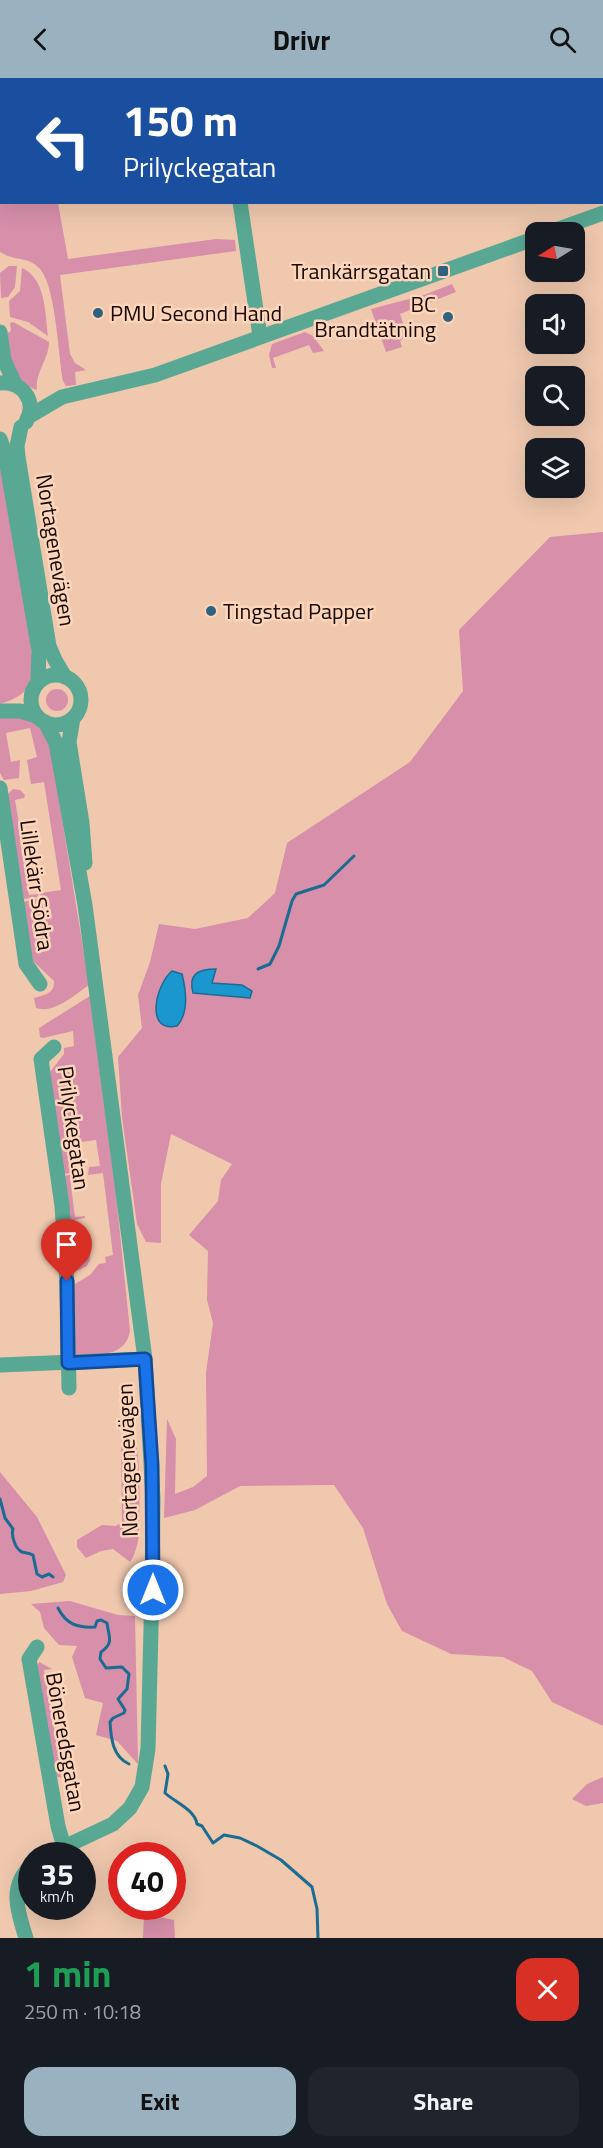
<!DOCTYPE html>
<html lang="en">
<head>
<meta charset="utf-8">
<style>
  :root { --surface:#171b24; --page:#20242c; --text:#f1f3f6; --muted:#9ea1a6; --accent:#9ab2c0 }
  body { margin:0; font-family:"Titillium Web",sans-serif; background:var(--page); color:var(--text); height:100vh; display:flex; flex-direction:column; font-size:22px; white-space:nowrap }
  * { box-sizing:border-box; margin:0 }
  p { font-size:20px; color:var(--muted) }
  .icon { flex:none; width:33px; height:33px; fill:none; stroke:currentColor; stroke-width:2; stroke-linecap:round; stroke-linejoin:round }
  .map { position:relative; height:1860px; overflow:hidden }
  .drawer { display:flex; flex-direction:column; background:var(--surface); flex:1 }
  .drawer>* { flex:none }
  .banner { position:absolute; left:0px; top:0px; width:603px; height:126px; box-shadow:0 6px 24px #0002; background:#1a4fa0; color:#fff; overflow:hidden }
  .needle { width:39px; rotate:259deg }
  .tools { position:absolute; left:525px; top:144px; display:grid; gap:12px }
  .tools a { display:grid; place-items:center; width:60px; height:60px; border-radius:12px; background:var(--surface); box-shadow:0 6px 24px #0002; font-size:30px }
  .speed { position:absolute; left:18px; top:1764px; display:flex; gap:12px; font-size:30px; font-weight:700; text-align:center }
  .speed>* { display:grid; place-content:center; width:78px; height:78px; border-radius:50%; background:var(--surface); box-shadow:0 6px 24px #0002; line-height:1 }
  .speed small { font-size:15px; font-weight:400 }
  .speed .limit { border:9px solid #d22; background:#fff; color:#111 }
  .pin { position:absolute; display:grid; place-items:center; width:51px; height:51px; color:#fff; margin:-62px -26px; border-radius:50% 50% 50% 0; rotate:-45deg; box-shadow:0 0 6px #0007 }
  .pin .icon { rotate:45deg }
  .me { position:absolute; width:66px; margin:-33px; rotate:0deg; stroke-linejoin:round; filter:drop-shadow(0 0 4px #0008) }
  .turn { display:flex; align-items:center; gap:21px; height:126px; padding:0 24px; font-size:27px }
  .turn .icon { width:78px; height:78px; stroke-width:2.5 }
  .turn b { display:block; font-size:42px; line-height:51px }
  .round { display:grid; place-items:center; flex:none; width:63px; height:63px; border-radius:18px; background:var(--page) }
  .head { display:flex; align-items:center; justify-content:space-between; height:102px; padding:0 24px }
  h1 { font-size:36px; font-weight:700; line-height:45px; color:#1e9e55 }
  .cta { display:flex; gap:12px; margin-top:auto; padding:12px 24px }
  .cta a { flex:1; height:69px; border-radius:18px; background:var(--accent); color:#111; font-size:24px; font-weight:700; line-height:69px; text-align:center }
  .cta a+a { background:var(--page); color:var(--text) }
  header { display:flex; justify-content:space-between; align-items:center; height:78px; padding:0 24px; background:var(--accent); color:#111; font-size:27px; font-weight:700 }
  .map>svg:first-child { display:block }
</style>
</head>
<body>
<header><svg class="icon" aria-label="back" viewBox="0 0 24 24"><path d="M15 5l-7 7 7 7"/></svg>Drivr<svg class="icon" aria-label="search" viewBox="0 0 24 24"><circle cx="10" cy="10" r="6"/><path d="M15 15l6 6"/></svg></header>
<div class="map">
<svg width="603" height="1860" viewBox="0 0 603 1860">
  <rect width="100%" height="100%" fill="#efc8ae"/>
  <g fill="#d78faa">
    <path d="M 0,0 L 31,1 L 2,2 L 2,124 L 58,125 L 68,181 L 216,161 L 235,162 L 236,173 L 60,197 L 70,276 L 75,285 L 86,292 L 75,294 L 76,307 L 66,308 L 63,303 C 58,277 56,204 38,189 C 28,180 19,182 8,178 C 5,177 3,175 0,174 Z"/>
    <path d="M 9,188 L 17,188 L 15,209 L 8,219 L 1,220 L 0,195 Z"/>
    <path d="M 22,190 C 46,201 45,234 48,258 L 28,244 L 10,239 L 9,223 L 20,213 Z"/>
    <path d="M 452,206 L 456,214 L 400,236 L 406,254 L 402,256 L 404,260 L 400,263 L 402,269 L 386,274 L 371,231 L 424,217 Z"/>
    <path d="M 13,244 L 49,264 C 49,281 35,294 37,312 C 11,303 11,279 6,256 L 11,253 L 10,245 Z"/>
    <path d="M 305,254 L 313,258 L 324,273 L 313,275 L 309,267 L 273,280 L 276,290 L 272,290 L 269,277 L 272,266 Z"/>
    <path d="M 0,381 L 26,531 L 35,600 C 27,615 16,621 0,626 Z"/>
    <path d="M 603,454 L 603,1648 L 552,1624 L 532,1593 L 503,1579 L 451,1576 L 402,1553 L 387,1526 L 363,1450 L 334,1407 L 240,1408 L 195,1432 L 164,1440 L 167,1341 L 176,1361 L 175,1416 L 193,1409 L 207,1398 L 206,1295 L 213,1245 L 207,1222 L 208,1173 L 189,1157 L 218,1123 L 221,1102 L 232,1086 L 171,1056 L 161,1106 L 161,1165 L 146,1164 L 137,1146 L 122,1039 L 118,979 L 142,950 L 138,917 L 150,884 L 159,846 L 195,851 L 248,840 L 275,815 L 287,765 L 410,684 L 463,613 L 459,552 L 550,459 Z"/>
    <circle cx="57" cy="622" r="11"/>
    <path d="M 13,637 L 36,644 L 48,654 L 89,907 C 74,917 54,936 36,930 L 34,920 C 44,917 55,916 54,903 L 33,883 L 23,824 L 40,820 L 41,815 L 61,812 L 44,704 L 31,706 L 27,682 L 37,679 L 30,650 L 6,655 L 11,684 L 20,682 L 19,700 L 4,702 L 0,695 L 0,639 Z"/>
    <path d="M 13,711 L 20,712 L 25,717 L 24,720 L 15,722 L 21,757 L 30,756 L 30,761 L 20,763 L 29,817 L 39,816 L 37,819 L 24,821 L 6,718 Z"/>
    <path d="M 90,918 L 116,1117 L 130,1253 C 125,1280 98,1276 76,1277 L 74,1274 L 75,1206 L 90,1197 L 99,1186 L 106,1185 L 105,1179 L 113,1177 L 103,1095 L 88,1097 L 89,1089 L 100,1088 L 96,1062 L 66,1066 L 70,1091 L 81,1091 L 84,1101 L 81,1094 L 62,1096 L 50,994 L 64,976 L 64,970 L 74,968 L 73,953 L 43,960 L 40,959 L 39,950 Z"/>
    <path d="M 77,1096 L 79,1099 L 70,1100 L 75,1139 L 85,1138 L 85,1140 L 75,1142 L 79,1176 L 90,1175 L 90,1182 L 87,1188 L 79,1192 L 73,1190 L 63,1098 Z"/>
    <path d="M 132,1354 C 142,1366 139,1438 139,1457 C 138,1465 135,1477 130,1484 L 113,1471 L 101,1473 L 86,1480 L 77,1469 L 77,1462 L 102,1447 L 116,1448 L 122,1444 L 121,1362 L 122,1358 Z"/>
    <path d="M 0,1394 L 37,1439 L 66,1497 L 63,1504 L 31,1513 L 0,1516 Z"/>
    <path d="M 70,1523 L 118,1537 L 135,1538 L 138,1686 L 117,1663 L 96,1657 L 103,1625 L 85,1620 L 72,1579 L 77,1568 L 59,1567 L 44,1550 L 40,1534 L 31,1526 Z"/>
    <path d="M 39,1584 L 52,1591 L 44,1592 L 61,1690 L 69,1689 L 67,1697 L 62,1700 L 55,1698 L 37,1589 Z"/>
    <path d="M 603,1699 L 603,1725 L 586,1728 L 572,1721 L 587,1706 Z"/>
    <path d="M 144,1836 L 174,1842 L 175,1860 L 143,1860 Z"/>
  </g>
  <g fill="#1b97cf" stroke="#1a6c92" stroke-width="1.5">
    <path d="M 216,891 L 212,905 L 242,907 L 252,913 L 250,920 L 193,915 C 188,896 198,891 216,891 Z"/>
    <path d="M 172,893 L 182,896 C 186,912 189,935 177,948 C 144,955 156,906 172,893 Z"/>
  </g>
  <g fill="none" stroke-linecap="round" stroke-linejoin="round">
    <g stroke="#1a6c92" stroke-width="3">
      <path d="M 258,891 L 270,886 L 279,868 L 292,823 L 296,816 L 324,807 L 354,778"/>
      <path d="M 0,1421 L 5,1440 L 13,1451 C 11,1457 15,1471 22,1474 C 26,1475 29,1475 33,1477 L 37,1496 L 42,1499 L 49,1496 L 53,1499"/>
      <path d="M 58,1530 C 66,1546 77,1550 95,1549 L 97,1543 L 101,1542 L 107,1545 C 109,1560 114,1565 101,1574 L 100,1581 L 106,1590 L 122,1589 L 129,1596 L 127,1611 L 118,1621 L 125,1632 L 124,1635 L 113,1640 L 110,1644 C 111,1661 113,1679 129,1686"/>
      <path d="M 165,1688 L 168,1696 L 165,1715 C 175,1724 195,1732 197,1746 L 202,1748 L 213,1765 L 224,1757 L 240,1760 L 257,1768 L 281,1782 L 312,1809 L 317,1831 L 318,1860"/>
    </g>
    <g stroke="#58a894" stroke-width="15">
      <path d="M 450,2 L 454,0"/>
      <path d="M 240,124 L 260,258"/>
      <path d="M 550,154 L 603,135"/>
      <path d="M 0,254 L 4,282 L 15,306"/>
      <path d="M 0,305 C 22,303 38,323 26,344"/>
      <path d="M 28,339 L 62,319 L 155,297 L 536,160"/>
      <path d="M 21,349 L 17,368 L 18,379 L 49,568 L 55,582 L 65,599"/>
      <path d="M 0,361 L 5,375 L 39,573 L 38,604"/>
      <circle cx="56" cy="622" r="25"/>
      <path d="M 0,633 L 20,633 L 37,638"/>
      <path d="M 73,640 L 69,664 L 82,745 L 85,785"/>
      <path d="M 0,710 L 26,886 L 40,906"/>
      <path d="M 54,969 L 41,981 L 62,1128 L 67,1205 L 69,1310"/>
      <path d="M 0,1287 L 145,1281"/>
      <path d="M 37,1569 L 29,1581 L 58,1748 L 64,1769"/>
      <path d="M 45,1778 L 113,1746 L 130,1730 L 142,1709 L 148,1671 L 152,1511 L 153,1421 L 145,1281 L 85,827 L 56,665 L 45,644"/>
      <path d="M 26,1860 C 18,1834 8,1808 32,1787"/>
    </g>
  </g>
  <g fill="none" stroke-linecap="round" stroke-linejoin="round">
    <defs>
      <path id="route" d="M 67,1203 L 68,1285 L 145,1281 L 152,1387 L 153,1512"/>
    </defs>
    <use href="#route" stroke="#114b97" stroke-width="15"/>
    <use href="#route" stroke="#1a73e8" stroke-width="10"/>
  </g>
  <g fill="#2f627f" stroke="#fdd5bb" stroke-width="2">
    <rect x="437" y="187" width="12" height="12" rx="3"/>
    <circle cx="98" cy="235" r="6"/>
    <circle cx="448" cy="239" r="6"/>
    <circle cx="211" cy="533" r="6"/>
  </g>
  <g text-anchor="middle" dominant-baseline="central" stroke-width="5" stroke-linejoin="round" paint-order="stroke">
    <g font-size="22" fill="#160903" stroke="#fdd5bb" text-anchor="end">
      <text x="431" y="193">Trankärrsgatan</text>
      <text x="436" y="226">BC<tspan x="436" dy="25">Brandtätning</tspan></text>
      <text x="110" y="235" text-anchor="start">PMU Second Hand</text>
      <text x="223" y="533" text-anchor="start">Tingstad Papper</text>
    </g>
    <g font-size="22" fill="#160903" stroke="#fdd5bb">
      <text transform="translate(56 472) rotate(81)">Nortagenevägen</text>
      <text transform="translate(37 807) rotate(82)">Lillekärr Södra</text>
      <text transform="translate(74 1050) rotate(82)">Prilyckegatan</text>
      <text transform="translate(127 1382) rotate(-92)">Nortagenevägen</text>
      <text transform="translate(66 1664) rotate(80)">Böneredsgatan</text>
    </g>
  </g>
</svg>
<div class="tools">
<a><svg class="needle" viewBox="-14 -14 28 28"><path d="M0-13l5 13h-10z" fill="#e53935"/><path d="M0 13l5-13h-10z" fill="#9ea1a6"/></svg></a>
<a><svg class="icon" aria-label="sound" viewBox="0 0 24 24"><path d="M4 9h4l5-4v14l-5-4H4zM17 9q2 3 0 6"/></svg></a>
<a><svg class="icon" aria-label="search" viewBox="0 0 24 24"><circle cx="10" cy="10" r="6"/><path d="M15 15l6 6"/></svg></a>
<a><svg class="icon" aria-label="layers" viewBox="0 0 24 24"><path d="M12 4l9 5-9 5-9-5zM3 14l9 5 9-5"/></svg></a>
</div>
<div class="speed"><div>35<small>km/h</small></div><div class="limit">40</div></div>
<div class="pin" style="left:67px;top:1203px;background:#d93025"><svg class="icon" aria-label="arrive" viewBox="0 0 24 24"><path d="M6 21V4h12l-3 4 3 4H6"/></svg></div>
<svg class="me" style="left:153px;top:1512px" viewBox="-20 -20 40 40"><circle r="17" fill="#1a73e8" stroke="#fff" stroke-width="3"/><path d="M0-11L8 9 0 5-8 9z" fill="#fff"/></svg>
<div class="banner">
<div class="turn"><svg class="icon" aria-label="left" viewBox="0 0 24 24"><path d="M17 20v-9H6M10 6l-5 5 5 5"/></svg><div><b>150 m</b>Prilyckegatan</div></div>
</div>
</div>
<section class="drawer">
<div class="head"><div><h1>1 min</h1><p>250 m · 10:18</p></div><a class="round" style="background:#d93025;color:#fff"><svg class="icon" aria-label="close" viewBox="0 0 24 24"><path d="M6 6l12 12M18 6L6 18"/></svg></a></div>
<div class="cta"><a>Exit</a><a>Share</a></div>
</section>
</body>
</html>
